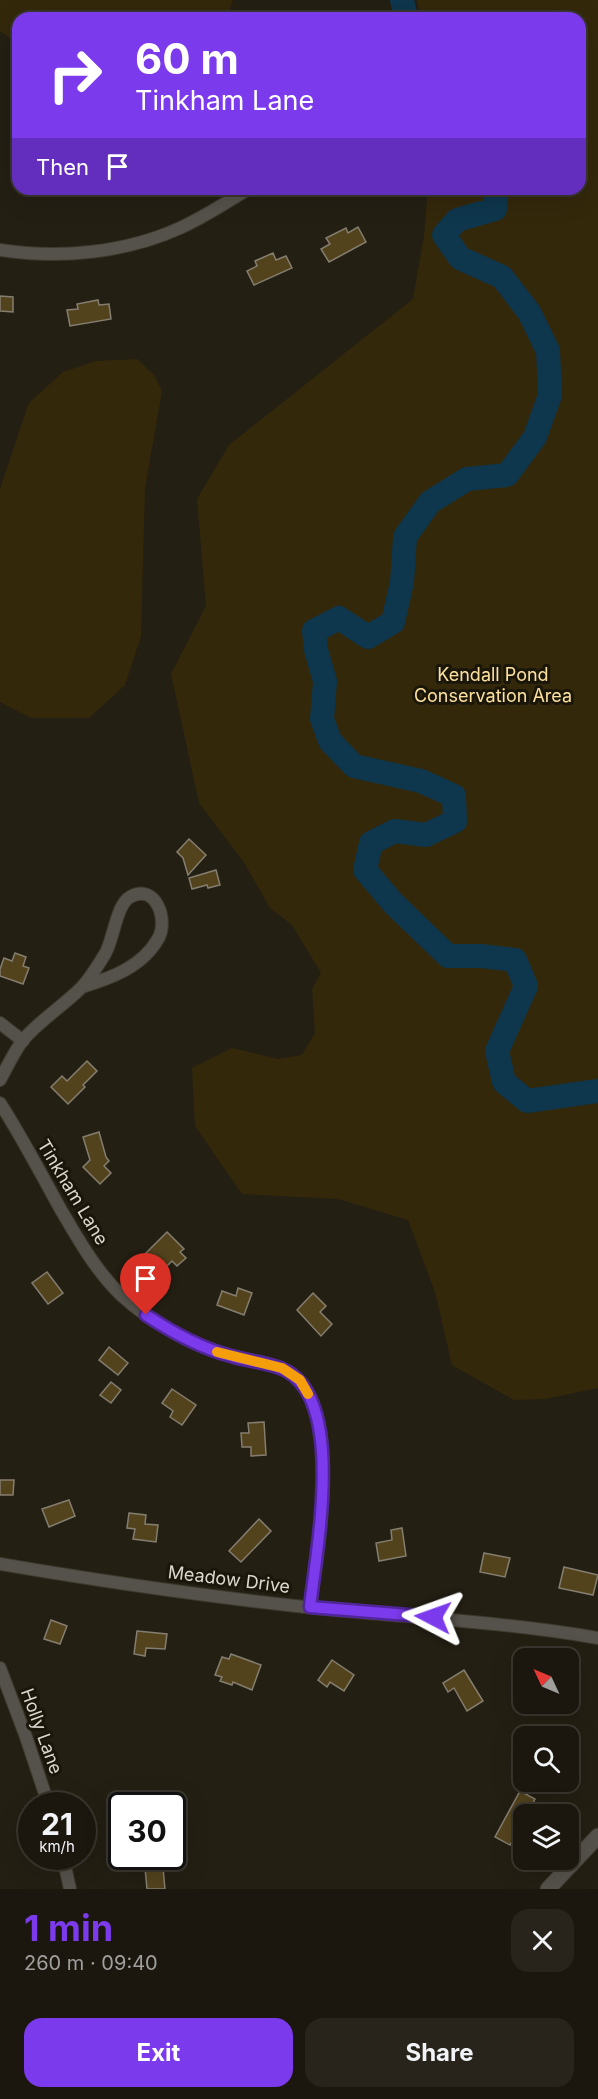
<!DOCTYPE html>
<html lang="en">
<head>
<meta charset="utf-8">
<style>
  :root { --surface:#1b170e; --page:#28241c; --text:#f1f3f6; --muted:#a09f9e; --line:#39362e; --accent:#7c3aed }
  body { margin:0; font-family:Inter,sans-serif; background:var(--page); color:var(--text); height:100vh; display:flex; flex-direction:column; font-size:22px; white-space:nowrap }
  * { box-sizing:border-box; margin:0 }
  p { font-size:20px; color:var(--muted) }
  .icon { flex:none; width:33px; height:33px; fill:none; stroke:currentColor; stroke-width:2; stroke-linecap:round; stroke-linejoin:round }
  .map { position:relative; height:1889px; overflow:hidden }
  .panel { display:flex; flex-direction:column; background:var(--surface); flex:1 }
  .panel>* { flex:none }
  .guide { position:absolute; left:12px; top:12px; width:574px; height:183px; border-radius:18px; box-shadow:0 6px 24px #0002,0 0 0 2px var(--line); background:#7c3aed; color:#fff; overflow:hidden }
  .needle { width:39px; rotate:314deg }
  .fabs { position:absolute; left:513px; top:1648px; display:grid; gap:12px }
  .fabs a { display:grid; place-items:center; width:66px; height:66px; border-radius:12px; background:var(--surface); box-shadow:0 6px 24px #0002,0 0 0 2px var(--line); font-size:30px }
  .speed { position:absolute; left:18px; top:1792px; display:flex; gap:12px; font-size:30px; font-weight:700; text-align:center }
  .speed>* { display:grid; place-content:center; width:78px; height:78px; border-radius:50%; background:var(--surface); box-shadow:0 6px 24px #0002,0 0 0 2px var(--line); line-height:1 }
  .speed small { font-size:15px; font-weight:400 }
  .speed .limit { border:3px solid #111; border-radius:9px; background:#fff; color:#111 }
  .pin { position:absolute; display:grid; place-items:center; width:51px; height:51px; color:#fff; margin:-62px -26px; border-radius:50% 50% 50% 0; rotate:-45deg; box-shadow:0 0 6px #0007 }
  .pin .icon { rotate:45deg }
  .me { position:absolute; width:66px; margin:-33px; rotate:274deg; stroke-linejoin:round; filter:drop-shadow(0 0 4px #0008) }
  .turn { display:flex; align-items:center; gap:21px; height:126px; padding:0 24px; font-size:27px }
  .turn .icon { width:78px; height:78px; stroke-width:2.5 }
  .turn b { display:block; font-size:42px; line-height:51px }
  .then { display:flex; align-items:center; height:57px; padding:0 24px; background:#0003; gap:12px; font-size:22px }
  .round { display:grid; place-items:center; flex:none; width:63px; height:63px; border-radius:18px; background:var(--page) }
  .head { display:flex; align-items:center; justify-content:space-between; height:102px; padding:0 24px }
  h1 { font-size:36px; font-weight:700; line-height:45px; color:var(--accent) }
  .button { display:flex; gap:12px; margin-top:auto; padding:12px 24px }
  .button a { flex:1; height:69px; border-radius:18px; background:var(--accent); color:#fff; font-size:24px; font-weight:700; line-height:69px; text-align:center }
  .button a+a { background:var(--page); color:var(--text) }
  .map>svg:first-child { display:block }
</style>
</head>
<body>
<div class="map">
<svg width="598" height="1889" viewBox="0 0 598 1889">
  <rect width="100%" height="100%" fill="#241f13"/>
  <g fill="#34280b">
    <path d="M 0,0 L 233,0 L 226,18 L 18,18 L 18,44 L 0,31 Z"/>
    <path d="M 417,0 L 598,0 L 598,1388 L 545,1399 L 514,1400 L 452,1365 L 435,1292 L 408,1220 L 338,1199 L 242,1194 L 195,1126 L 192,1068 L 232,1048 L 278,1059 L 302,1055 L 315,1033 L 312,989 L 321,973 L 292,925 L 270,908 L 243,861 L 199,803 L 171,674 L 206,606 L 197,499 L 229,445 L 413,299 L 424,236 L 428,189 L 580,189 L 580,18 L 421,18 Z"/>
    <path d="M 137,359 L 154,375 L 162,391 L 145,488 L 141,636 L 125,685 L 89,718 L 31,718 L 0,702 L 0,489 L 29,403 L 63,372 L 96,361 Z"/>
  </g>
  <g fill="none" stroke-linecap="round" stroke-linejoin="round">
    <g stroke="#0e364c" stroke-width="24">
      <path d="M 402,0 L 406,18"/>
      <path d="M 495,189 L 495,209 L 457,220 L 444,235 L 460,258 L 502,277 L 529,312 L 548,351 L 550,395 L 535,437 L 507,475 L 467,479 L 430,502 L 405,537 L 402,582 L 393,622 L 368,637 L 339,618 L 314,631 L 316,650 L 325,681 L 322,719 L 330,741 L 354,766 L 421,781 L 454,796 L 455,821 L 426,835 L 395,831 L 371,843 L 365,870 L 393,903 L 448,956 L 481,956 L 515,960 L 526,986 L 497,1051 L 504,1082 L 527,1101 L 598,1091"/>
    </g>
  </g>
  <g fill="#53431d" stroke="#847e70" stroke-width="1.5">
    <path d="M 358,227 L 366,242 L 329,262 L 321,249 L 330,244 L 326,238 L 346,228 L 348,233 Z"/>
    <path d="M 273,253 L 276,260 L 286,256 L 292,268 L 254,285 L 247,271 L 257,266 L 255,261 Z"/>
    <path d="M 0,296 L 13,297 L 13,312 L 0,311 Z"/>
    <path d="M 98,300 L 99,305 L 109,304 L 111,319 L 70,326 L 67,310 L 78,309 L 77,304 Z"/>
    <path d="M 189,839 L 206,855 L 188,875 L 183,858 L 177,852 Z"/>
    <path d="M 216,870 L 220,885 L 208,888 L 207,885 L 192,889 L 189,878 Z"/>
    <path d="M 15,953 L 26,957 L 23,966 L 29,968 L 23,984 L 0,976 L 0,969 L 4,958 L 12,961 Z"/>
    <path d="M 87,1061 L 97,1071 L 83,1085 L 85,1087 L 68,1104 L 51,1087 L 62,1076 L 67,1081 Z"/>
    <path d="M 99,1132 L 106,1157 L 109,1161 L 104,1166 L 111,1173 L 100,1184 L 83,1167 L 90,1160 L 83,1137 Z"/>
    <path d="M 167,1232 L 184,1249 L 180,1252 L 186,1258 L 177,1266 L 172,1261 L 162,1271 L 145,1254 Z"/>
    <path d="M 47,1272 L 63,1293 L 48,1304 L 32,1283 Z"/>
    <path d="M 238,1288 L 252,1293 L 244,1315 L 217,1305 L 222,1291 L 236,1296 Z"/>
    <path d="M 313,1293 L 326,1306 L 320,1312 L 332,1324 L 321,1336 L 297,1310 Z"/>
    <path d="M 109,1347 L 128,1363 L 118,1375 L 99,1360 Z"/>
    <path d="M 111,1382 L 121,1390 L 111,1403 L 100,1395 Z"/>
    <path d="M 172,1389 L 196,1405 L 182,1425 L 170,1417 L 173,1411 L 162,1403 Z"/>
    <path d="M 264,1422 L 266,1455 L 251,1456 L 251,1447 L 242,1447 L 241,1433 L 249,1433 L 248,1423 Z"/>
    <path d="M 0,1480 L 14,1480 L 13,1495 L 0,1495 Z"/>
    <path d="M 69,1500 L 75,1516 L 49,1527 L 42,1509 Z"/>
    <path d="M 129,1513 L 146,1515 L 145,1524 L 158,1525 L 156,1542 L 133,1539 L 135,1529 L 127,1528 Z"/>
    <path d="M 259,1519 L 271,1531 L 241,1562 L 229,1551 Z"/>
    <path d="M 402,1528 L 406,1556 L 379,1561 L 376,1543 L 392,1540 L 391,1530 Z"/>
    <path d="M 484,1553 L 510,1558 L 505,1577 L 480,1572 Z"/>
    <path d="M 564,1567 L 598,1575 L 593,1595 L 559,1588 Z"/>
    <path d="M 51,1620 L 67,1626 L 60,1644 L 44,1639 Z"/>
    <path d="M 137,1631 L 167,1634 L 165,1649 L 146,1648 L 145,1656 L 134,1654 Z"/>
    <path d="M 231,1654 L 261,1665 L 252,1690 L 233,1682 L 232,1685 L 220,1681 L 222,1677 L 215,1675 L 222,1657 L 229,1659 Z"/>
    <path d="M 332,1660 L 354,1675 L 344,1691 L 330,1682 L 327,1687 L 318,1680 Z"/>
    <path d="M 464,1670 L 483,1701 L 467,1711 L 454,1688 L 448,1692 L 443,1683 Z"/>
    <path d="M 520,1791 L 535,1799 L 527,1815 L 524,1815 L 524,1821 L 510,1845 L 495,1837 Z"/>
    <path d="M 144,1857 L 162,1857 L 165,1889 L 147,1889 Z"/>
  </g>
  <g fill="none" stroke-linecap="round" stroke-linejoin="round">
    <defs>
      <g id="minor">
        <path d="M 0,250 C 60,259 125,253 180,228 C 204,217 226,203 248,189"/>
        <path d="M 0,1023 L 23,1041"/>
        <path d="M 0,1080 C 7,1067 14,1052 23,1040 C 40,1020 63,1006 81,988 C 90,979 98,965 105,954 C 114,939 116,905 130,897 C 156,882 169,921 158,939 C 142,967 111,978 82,987"/>
        <path d="M 0,1103 C 22,1137 41,1174 61,1210 C 78,1239 96,1271 121,1295 C 152,1323 191,1346 232,1356 C 248,1360 265,1362 281,1368 C 348,1394 317,1551 310,1607"/>
        <path d="M 0,1564 C 111,1583 223,1599 335,1610 C 423,1618 511,1623 598,1638"/>
        <path d="M 0,1668 L 26,1737 L 49,1806"/>
        <path d="M 63,1857 L 70,1889"/>
      </g>
      <path id="tertiary" d="M 548,1889 L 598,1836"/>
    </defs>
    <use href="#minor" stroke="#3e392d" stroke-width="14"/>
    <use href="#tertiary" stroke="#3e392d" stroke-width="17"/>
    <use href="#minor" stroke="#55524c" stroke-width="12"/>
    <use href="#tertiary" stroke="#55524c" stroke-width="15"/>
  </g>
  <g fill="none" stroke-linecap="round" stroke-linejoin="round">
    <defs>
      <path id="route" d="M 146,1315 C 173,1333 200,1348 231,1356 C 247,1361 265,1362 280,1368 C 348,1393 316,1551 310,1607 L 433,1617"/>
    </defs>
    <use href="#route" stroke="#51269a" stroke-width="15"/>
    <use href="#route" stroke="#7c3aed" stroke-width="10"/>
    <path stroke="#f59e0b" stroke-width="10" d="M 217,1352 L 282,1368 L 300,1380 L 308,1394"/>
  </g>
  <g text-anchor="middle" dominant-baseline="central" stroke-width="6" stroke-linejoin="round" paint-order="stroke">
    <g font-size="18" fill="#fde09e" stroke="#1a160a">
      <text x="493" y="674">Kendall Pond<tspan x="493" dy="21">Conservation Area</tspan></text>
    </g>
    <g font-size="18" fill="#dbd8d0" stroke="#1a160a">
      <text transform="translate(73 1192) rotate(59)">Tinkham Lane</text>
      <text transform="translate(229 1579) rotate(7)">Meadow Drive</text>
      <text transform="translate(42 1731) rotate(70)">Holly Lane</text>
    </g>
  </g>
</svg>
<div class="fabs">
<a><svg class="needle" viewBox="-14 -14 28 28"><path d="M0-13l5 13h-10z" fill="#e53935"/><path d="M0 13l5-13h-10z" fill="#a09f9e"/></svg></a>
<a><svg class="icon" aria-label="search" viewBox="0 0 24 24"><circle cx="10" cy="10" r="6"/><path d="M15 15l6 6"/></svg></a>
<a><svg class="icon" aria-label="layers" viewBox="0 0 24 24"><path d="M12 4l9 5-9 5-9-5zM3 14l9 5 9-5"/></svg></a>
</div>
<div class="speed"><div>21<small>km/h</small></div><div class="limit">30</div></div>
<div class="pin" style="left:146px;top:1315px;background:#d93025"><svg class="icon" aria-label="arrive" viewBox="0 0 24 24"><path d="M6 21V4h12l-3 4 3 4H6"/></svg></div>
<svg class="me" style="left:433px;top:1617px" viewBox="-20 -20 40 40"><path d="M0-17L14 15 0 8-14 15z" fill="#7c3aed" stroke="#fff" stroke-width="4"/></svg>
<div class="guide">
<div class="turn"><svg class="icon" aria-label="right" viewBox="0 0 24 24"><path d="M7 20v-9h11M14 6l5 5-5 5"/></svg><div><b>60 m</b>Tinkham Lane</div></div>
<div class="then">Then<svg class="icon" aria-label="arrive" viewBox="0 0 24 24"><path d="M6 21V4h12l-3 4 3 4H6"/></svg></div>
</div>
</div>
<section class="panel">
<div class="head"><div><h1>1 min</h1><p>260 m · 09:40</p></div><a class="round"><svg class="icon" aria-label="close" viewBox="0 0 24 24"><path d="M6 6l12 12M18 6L6 18"/></svg></a></div>
<div class="button"><a>Exit</a><a>Share</a></div>
</section>
</body>
</html>
